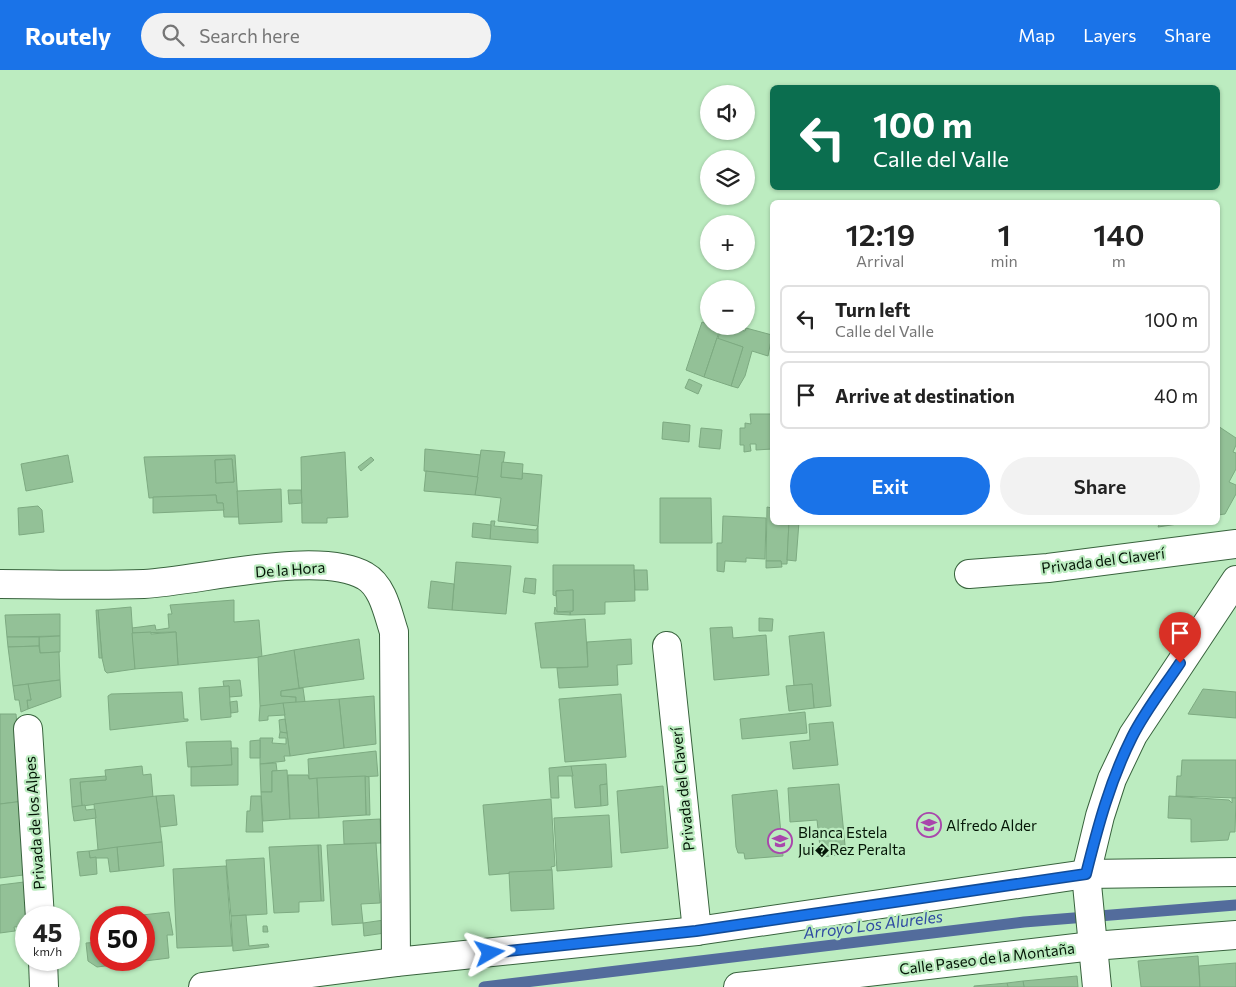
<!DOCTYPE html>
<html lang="en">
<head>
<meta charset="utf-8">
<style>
  :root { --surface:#fff; --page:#f2f2f2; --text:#222; --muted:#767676; --line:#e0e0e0; --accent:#1a73e8 }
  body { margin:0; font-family:Commissioner,sans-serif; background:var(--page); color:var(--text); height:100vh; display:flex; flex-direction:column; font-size:19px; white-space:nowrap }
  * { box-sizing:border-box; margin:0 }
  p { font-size:16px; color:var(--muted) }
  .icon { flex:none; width:28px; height:28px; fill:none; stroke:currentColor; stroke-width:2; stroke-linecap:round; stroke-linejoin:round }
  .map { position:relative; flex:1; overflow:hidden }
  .side { position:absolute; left:770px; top:130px; width:450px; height:325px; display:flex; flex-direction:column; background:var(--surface); border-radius:8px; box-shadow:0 1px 4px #0004 }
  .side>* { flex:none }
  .hud { position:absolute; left:770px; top:15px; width:450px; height:105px; border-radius:8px; box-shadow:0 1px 4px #0004; background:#0b6e4f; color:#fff; overflow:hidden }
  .tools { position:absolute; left:700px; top:15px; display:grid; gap:10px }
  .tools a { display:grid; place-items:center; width:55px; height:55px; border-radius:50%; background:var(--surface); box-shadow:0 1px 4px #0004; font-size:25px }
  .speed { position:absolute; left:15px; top:836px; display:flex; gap:10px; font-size:25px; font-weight:700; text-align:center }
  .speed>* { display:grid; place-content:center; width:65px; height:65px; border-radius:50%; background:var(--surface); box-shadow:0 1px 4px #0004; line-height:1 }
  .speed small { font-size:12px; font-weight:400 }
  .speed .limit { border:8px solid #d22; background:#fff; color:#111 }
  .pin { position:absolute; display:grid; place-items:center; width:42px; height:42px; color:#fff; margin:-51px -21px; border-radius:50% 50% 50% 0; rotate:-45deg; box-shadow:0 0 5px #0007 }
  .pin .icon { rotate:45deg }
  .me { position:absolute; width:55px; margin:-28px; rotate:84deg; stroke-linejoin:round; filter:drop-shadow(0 0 4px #0008) }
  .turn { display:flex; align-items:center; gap:18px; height:105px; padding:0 20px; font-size:22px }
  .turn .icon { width:65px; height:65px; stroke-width:2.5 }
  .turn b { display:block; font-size:35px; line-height:42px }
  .eta { display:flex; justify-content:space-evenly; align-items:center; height:85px; text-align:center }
  .eta b { font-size:30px; font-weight:600; line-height:35px }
  .primary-button { display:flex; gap:10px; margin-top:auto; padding:10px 20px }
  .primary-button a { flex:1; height:58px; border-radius:30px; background:var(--accent); color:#fff; font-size:20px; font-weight:600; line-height:58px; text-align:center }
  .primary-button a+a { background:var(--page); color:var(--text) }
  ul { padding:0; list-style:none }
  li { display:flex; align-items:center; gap:15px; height:68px; margin:0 10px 8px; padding:0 10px; border:2px solid var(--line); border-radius:8px }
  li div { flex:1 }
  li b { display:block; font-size:19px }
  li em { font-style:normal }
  header { display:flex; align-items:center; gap:30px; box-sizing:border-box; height:70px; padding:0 25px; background:var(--accent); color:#fff }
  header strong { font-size:24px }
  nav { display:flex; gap:28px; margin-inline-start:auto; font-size:18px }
  .search { width:350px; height:45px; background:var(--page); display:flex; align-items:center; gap:12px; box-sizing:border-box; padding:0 18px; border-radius:28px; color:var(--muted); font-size:19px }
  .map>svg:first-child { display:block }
</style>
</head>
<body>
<header>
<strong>Routely</strong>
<div class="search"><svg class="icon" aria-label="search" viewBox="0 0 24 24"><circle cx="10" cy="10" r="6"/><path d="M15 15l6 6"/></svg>Search here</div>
<nav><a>Map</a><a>Layers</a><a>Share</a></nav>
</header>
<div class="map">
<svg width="1236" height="917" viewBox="0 0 1236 917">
  <rect width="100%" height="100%" fill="#bcecc0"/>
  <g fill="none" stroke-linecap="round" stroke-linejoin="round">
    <path stroke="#536c9c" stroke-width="11" d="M 484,917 L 1024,852 L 1236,835"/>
  </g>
  <g fill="#93c197" stroke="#7daa81" fill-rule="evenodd">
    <path d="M 702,252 L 720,259 L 704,307 L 686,300 Z"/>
    <path d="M 721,256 L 745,261 L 746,258 L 772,265 L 768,286 L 752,281 L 745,306 L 738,318 L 731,316 L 743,277 L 718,269 Z"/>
    <path d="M 717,268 L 743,277 L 731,316 L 704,307 Z"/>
    <path d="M 689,309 L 702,315 L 698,324 L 685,318 Z"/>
    <path d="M 750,344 L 772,344 L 772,379 L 756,380 L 756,374 L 750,374 L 751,381 L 744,382 L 744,375 L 740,375 L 740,358 L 745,358 L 745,353 L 751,354 Z"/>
    <path d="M 663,352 L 690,355 L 689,372 L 662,369 Z"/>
    <path d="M 1218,356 L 1236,368 L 1236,375 L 1233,382 L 1236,383 L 1236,399 L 1229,412 L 1236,415 L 1236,424 L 1225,444 L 1218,445 Z"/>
    <path d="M 701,358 L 722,360 L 720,379 L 699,377 Z"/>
    <path d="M 425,379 L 481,385 L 478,407 L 424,401 Z"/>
    <path d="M 481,380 L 505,382 L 501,407 L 522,409 L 522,403 L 542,405 L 538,456 L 498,451 L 501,428 L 475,425 Z"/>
    <path d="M 345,382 L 348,447 L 327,448 L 327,453 L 302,453 L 301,387 Z"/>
    <path d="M 68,385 L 73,412 L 26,421 L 21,394 Z"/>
    <path d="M 235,385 L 239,447 L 224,447 L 223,433 L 217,433 L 216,425 L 149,428 L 144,387 ZM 232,389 L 234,412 L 216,413 L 215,390 Z"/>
    <path d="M 371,387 L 374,390 L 361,401 L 358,397 Z"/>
    <path d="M 232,389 L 234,412 L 216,413 L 215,390 Z"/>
    <path d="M 502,392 L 523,394 L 522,409 L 501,407 Z"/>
    <path d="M 426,401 L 478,407 L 475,425 L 424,421 Z"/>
    <path d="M 281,419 L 282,452 L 239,454 L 237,421 Z"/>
    <path d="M 288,420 L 301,420 L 302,433 L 289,434 Z"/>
    <path d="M 216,425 L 217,433 L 223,433 L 224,440 L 153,443 L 153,427 Z"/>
    <path d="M 660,428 L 711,428 L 712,473 L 660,473 Z"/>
    <path d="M 38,436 L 42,440 L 44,462 L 19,465 L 18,438 Z"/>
    <path d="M 767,437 L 772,438 L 772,452 L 789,452 L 787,494 L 781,494 L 781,491 L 766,491 Z"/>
    <path d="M 723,446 L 766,448 L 765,489 L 746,488 L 746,492 L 725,491 L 724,502 L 717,501 L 717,473 L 722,473 Z"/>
    <path d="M 491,451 L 495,451 L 494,456 L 536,460 L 538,456 L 538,473 L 490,469 Z"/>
    <path d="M 789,452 L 799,452 L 796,491 L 787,490 Z"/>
    <path d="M 1160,452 L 1191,452 L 1158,457 Z"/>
    <path d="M 473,453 L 491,455 L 490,469 L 472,467 Z"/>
    <path d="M 766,491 L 781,491 L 782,497 L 766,498 Z"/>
    <path d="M 456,492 L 511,496 L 506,544 L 452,540 Z"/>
    <path d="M 553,495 L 634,495 L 635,531 L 605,532 L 605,544 L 570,545 L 570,542 L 573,541 L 573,520 L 556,521 L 556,526 L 553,525 Z"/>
    <path d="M 634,500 L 647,500 L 648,520 L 635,520 Z"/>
    <path d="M 525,508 L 536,509 L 535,524 L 523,522 Z"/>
    <path d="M 431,511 L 454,514 L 452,540 L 428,538 Z"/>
    <path d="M 573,520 L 573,541 L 557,542 L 556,521 Z"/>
    <path d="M 234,530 L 234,552 L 259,550 L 262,587 L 178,595 L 176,562 L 132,563 L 132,558 L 155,555 L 156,560 L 169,558 L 168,544 L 172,544 L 170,535 Z"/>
    <path d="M 131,537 L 135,599 L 107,603 L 105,601 L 102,588 L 98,540 Z"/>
    <path d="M 555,537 L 557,542 L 570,542 L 570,545 L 554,544 Z"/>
    <path d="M 96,540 L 98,540 L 102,588 L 99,588 Z"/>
    <path d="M 60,544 L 60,566 L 7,567 L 5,545 Z"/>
    <path d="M 759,548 L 773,549 L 772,561 L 759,561 Z"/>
    <path d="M 585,549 L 588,597 L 541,598 L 535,553 Z"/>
    <path d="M 732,557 L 733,568 L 766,565 L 769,605 L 714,610 L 710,558 Z"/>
    <path d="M 151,562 L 151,564 L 176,562 L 178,595 L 135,599 L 132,563 Z"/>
    <path d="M 824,562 L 831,636 L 814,638 L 812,614 L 794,616 L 789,566 Z"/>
    <path d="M 60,566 L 60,582 L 40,583 L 39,567 Z"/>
    <path d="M 7,567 L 39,567 L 39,576 L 8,577 Z"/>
    <path d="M 359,569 L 364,609 L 299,618 L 294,580 Z"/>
    <path d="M 631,569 L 632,594 L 617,595 L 618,615 L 559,618 L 557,598 L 588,597 L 587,572 Z"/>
    <path d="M 39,576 L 40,583 L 59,582 L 60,610 L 13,616 L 8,577 Z"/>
    <path d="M 294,580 L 299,618 L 281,621 L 281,626 L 296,627 L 296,633 L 260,636 L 258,587 Z"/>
    <path d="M 60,610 L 61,627 L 28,639 L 27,630 L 31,630 L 28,614 Z"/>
    <path d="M 240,610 L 242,626 L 229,627 L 229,616 L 224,617 L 223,611 Z"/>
    <path d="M 28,614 L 31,630 L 27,630 L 28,639 L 21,642 L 19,630 L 15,630 L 13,616 Z"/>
    <path d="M 812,614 L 814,638 L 789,641 L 786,616 Z"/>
    <path d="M 229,616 L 231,647 L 201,650 L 199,618 Z"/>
    <path d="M 303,618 L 305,632 L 296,633 L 296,627 L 281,626 L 281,621 Z"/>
    <path d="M 1203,619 L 1236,622 L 1236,648 L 1188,644 Z"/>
    <path d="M 182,622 L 184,649 L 188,649 L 188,651 L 110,660 L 108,626 L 111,624 Z"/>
    <path d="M 621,624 L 626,687 L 565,692 L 559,629 Z"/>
    <path d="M 374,626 L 376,674 L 344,678 L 339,629 Z"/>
    <path d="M 339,629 L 344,678 L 290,686 L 283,633 Z"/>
    <path d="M 237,631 L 238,642 L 231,643 L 230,632 Z"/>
    <path d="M 283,633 L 285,645 L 268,646 L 268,650 L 259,651 L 260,636 Z"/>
    <path d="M 805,642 L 807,663 L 742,669 L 740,649 Z"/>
    <path d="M 0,644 L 16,644 L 24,731 L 0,734 Z"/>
    <path d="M 285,649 L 287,663 L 280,662 L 279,650 Z"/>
    <path d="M 833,652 L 838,695 L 793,699 L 790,672 L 810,670 L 809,654 Z"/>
    <path d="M 280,662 L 287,663 L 290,686 L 284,686 L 285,691 L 260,694 L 260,668 L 273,668 L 272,673 L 286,674 L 286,668 L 279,668 Z"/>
    <path d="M 260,670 L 260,688 L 250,688 L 250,671 Z"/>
    <path d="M 231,671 L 232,695 L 188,697 L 186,672 Z"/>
    <path d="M 231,678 L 238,678 L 238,715 L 191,716 L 191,697 L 232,695 Z"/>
    <path d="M 376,681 L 378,706 L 309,709 L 308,689 Z"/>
    <path d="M 1182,690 L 1236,690 L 1236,728 L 1176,726 L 1177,706 L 1181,706 Z"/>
    <path d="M 276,693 L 277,701 L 272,701 L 272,722 L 261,722 L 260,694 Z"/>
    <path d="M 606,694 L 607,714 L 600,715 L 601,736 L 575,738 L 571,696 Z"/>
    <path d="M 142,696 L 143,705 L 151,704 L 153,727 L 82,736 L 80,712 L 106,710 L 105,700 Z"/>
    <path d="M 571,696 L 573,706 L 558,706 L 559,728 L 551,728 L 549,698 Z"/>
    <path d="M 287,700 L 290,749 L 263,751 L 261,722 L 272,722 L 272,701 Z"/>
    <path d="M 288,705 L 308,705 L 309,709 L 317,708 L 319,748 L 290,749 Z"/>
    <path d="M 106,706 L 106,710 L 80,712 L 82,736 L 72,737 L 70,709 Z"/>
    <path d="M 365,706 L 369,707 L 370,745 L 366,745 Z"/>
    <path d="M 365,706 L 366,745 L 319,748 L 317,708 Z"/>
    <path d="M 607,714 L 608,735 L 601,736 L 600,715 Z"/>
    <path d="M 839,714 L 845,775 L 820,777 L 817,750 L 790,752 L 788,718 Z"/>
    <path d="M 663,716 L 668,778 L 621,783 L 617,721 Z"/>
    <path d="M 777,720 L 783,786 L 745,789 L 744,783 L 738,783 L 736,777 L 732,725 Z"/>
    <path d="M 174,725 L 177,755 L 160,757 L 156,726 Z"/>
    <path d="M 156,726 L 162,772 L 98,780 L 94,734 Z"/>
    <path d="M 251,726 L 261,726 L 263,762 L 246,762 L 247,741 L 250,741 Z"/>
    <path d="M 1169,726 L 1229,730 L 1232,733 L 1232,728 L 1236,728 L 1235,762 L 1230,762 L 1228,770 L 1191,772 L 1191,749 L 1168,748 Z"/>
    <path d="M 551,729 L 555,796 L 551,797 L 552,800 L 489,805 L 483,735 Z"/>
    <path d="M 24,731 L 31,804 L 0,808 L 0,734 Z"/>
    <path d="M 85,735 L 86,740 L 95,739 L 96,748 L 74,751 L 72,737 Z"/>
    <path d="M 609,745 L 612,797 L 557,801 L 554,748 Z"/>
    <path d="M 380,749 L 381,773 L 344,774 L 343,751 Z"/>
    <path d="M 162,772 L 164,796 L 119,801 L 117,777 Z"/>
    <path d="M 376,773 L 380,833 L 361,834 L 363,853 L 332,855 L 327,775 Z"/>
    <path d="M 318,775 L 321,775 L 324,831 L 321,831 Z"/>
    <path d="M 318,775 L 321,831 L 299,832 L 299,842 L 274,843 L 269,777 Z"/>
    <path d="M 845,775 L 847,784 L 821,787 L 820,777 Z"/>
    <path d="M 117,777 L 119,801 L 110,802 L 108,788 L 90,788 L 89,781 Z"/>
    <path d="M 89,781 L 90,788 L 96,787 L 97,804 L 80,806 L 77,782 Z"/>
    <path d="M 264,788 L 267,844 L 231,846 L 226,790 Z"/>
    <path d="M 226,796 L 232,876 L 177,878 L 173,799 Z"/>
    <path d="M 552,800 L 554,839 L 511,841 L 509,802 Z"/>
    <path d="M 32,811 L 26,856 L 14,857 L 15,861 L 0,863 L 0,815 Z"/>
    <path d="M 169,842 L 173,865 L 167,865 L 169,888 L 97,897 L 88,891 L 86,873 L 101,872 L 101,890 L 144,890 L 142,845 Z"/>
    <path d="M 246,845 L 249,876 L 268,874 L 269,877 L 233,881 L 231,846 Z"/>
    <path d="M 384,850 L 385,863 L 364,866 L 363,853 Z"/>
    <path d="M 263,856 L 267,856 L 268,862 L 263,862 Z"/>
    <path d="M 1198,886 L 1200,917 L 1141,917 L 1138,891 Z"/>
    <path d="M 1236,893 L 1236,917 L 1200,917 L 1199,896 Z"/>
    <path d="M 1077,906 L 1078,917 L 1024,917 L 1023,911 Z"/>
    <path d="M 1023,911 L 1024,917 L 1008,917 L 1007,913 Z"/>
    <path d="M 1007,913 L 1008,917 L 974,917 L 974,916 Z"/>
  </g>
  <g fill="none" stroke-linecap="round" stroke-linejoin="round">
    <defs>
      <g id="street">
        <path d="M 969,504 L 1048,498 L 1236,474"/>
        <path d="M 0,514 C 48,514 96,516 144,514 C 200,511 319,479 365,506 C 383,516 388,544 394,562 L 396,892"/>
        <path d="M 667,576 L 697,861"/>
        <path d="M 28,659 L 40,848"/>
        <path d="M 43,890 L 44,917"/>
      </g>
      <g id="secondary">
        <path d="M 203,917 L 396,892 L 697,861 L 1086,804 L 1236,802"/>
        <path d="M 738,917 L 1093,876 L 1236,865"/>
        <path d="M 1097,917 L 1086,804 L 1100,746 L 1112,709 L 1133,665 L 1236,510"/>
      </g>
    </defs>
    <use href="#street" stroke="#38633d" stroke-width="30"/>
    <use href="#secondary" stroke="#38633d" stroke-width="30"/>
    <use href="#street" stroke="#fff" stroke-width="28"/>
    <use href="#secondary" stroke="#fff" stroke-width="28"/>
  </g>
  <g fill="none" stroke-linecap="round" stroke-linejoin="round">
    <defs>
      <path id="route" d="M 490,883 L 696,861 L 1086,804 C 1098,756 1110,711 1132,667 C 1145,641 1164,617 1180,593"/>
    </defs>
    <use href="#route" stroke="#114b97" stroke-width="12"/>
    <use href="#route" stroke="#1a73e8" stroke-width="9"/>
  </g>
  <defs>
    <symbol id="school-ring" viewBox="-11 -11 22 22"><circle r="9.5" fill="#bcecc0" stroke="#a946ac" stroke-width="1.5"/><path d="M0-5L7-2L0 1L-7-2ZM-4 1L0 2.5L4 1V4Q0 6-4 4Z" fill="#a946ac"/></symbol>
  </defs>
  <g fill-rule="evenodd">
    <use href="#school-ring" x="915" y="741" width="28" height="28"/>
    <use href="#school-ring" x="766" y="757" width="28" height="28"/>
  </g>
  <g text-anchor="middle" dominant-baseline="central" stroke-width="4.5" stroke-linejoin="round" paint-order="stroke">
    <g font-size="15" fill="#041506" stroke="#bcecc0">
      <text transform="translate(1103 490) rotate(-7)">Privada del Claverí</text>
      <text transform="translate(290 499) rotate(-4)">De la Hora</text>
      <text transform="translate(682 719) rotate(-96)">Privada del Claverí</text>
      <text transform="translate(34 753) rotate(-94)">Privada de los Alpes</text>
      <text transform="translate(987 888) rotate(-7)">Calle Paseo de la Montaña</text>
    </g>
    <g font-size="15" fill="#041506" stroke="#bcecc0" text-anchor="start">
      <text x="946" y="755">Alfredo Alder</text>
      <text x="798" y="762">Blanca Estela<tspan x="798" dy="17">Jui�Rez Peralta</tspan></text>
    </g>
    <g font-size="16" font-style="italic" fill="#2f4ba2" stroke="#bcecc0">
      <text transform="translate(873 854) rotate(-7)">Arroyo Los Alureles</text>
    </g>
  </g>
</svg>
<div class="tools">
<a><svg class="icon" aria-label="sound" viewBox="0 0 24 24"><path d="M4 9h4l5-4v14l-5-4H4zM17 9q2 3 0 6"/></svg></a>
<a><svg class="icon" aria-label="layers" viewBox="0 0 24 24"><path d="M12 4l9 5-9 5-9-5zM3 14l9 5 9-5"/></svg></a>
<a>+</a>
<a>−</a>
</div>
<div class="speed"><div>45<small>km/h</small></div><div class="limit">50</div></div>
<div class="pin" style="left:1180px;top:593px;background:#d93025"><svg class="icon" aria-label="arrive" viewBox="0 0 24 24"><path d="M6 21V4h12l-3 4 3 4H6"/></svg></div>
<svg class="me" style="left:490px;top:883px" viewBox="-20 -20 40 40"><path d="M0-17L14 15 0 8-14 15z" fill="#1a73e8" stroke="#fff" stroke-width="4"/></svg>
<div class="hud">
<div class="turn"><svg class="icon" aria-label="left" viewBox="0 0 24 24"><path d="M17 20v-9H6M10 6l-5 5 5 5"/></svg><div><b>100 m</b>Calle del Valle</div></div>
</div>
<section class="side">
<div class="eta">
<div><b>12:19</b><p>Arrival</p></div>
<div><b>1</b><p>min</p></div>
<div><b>140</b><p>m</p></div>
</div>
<ul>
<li><svg class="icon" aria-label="left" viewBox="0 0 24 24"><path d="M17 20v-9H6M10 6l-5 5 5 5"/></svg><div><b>Turn left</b><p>Calle del Valle</p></div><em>100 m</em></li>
<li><svg class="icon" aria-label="arrive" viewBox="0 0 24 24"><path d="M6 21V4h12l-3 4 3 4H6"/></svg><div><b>Arrive at destination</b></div><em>40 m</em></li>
</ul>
<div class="primary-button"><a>Exit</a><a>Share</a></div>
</section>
</div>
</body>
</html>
